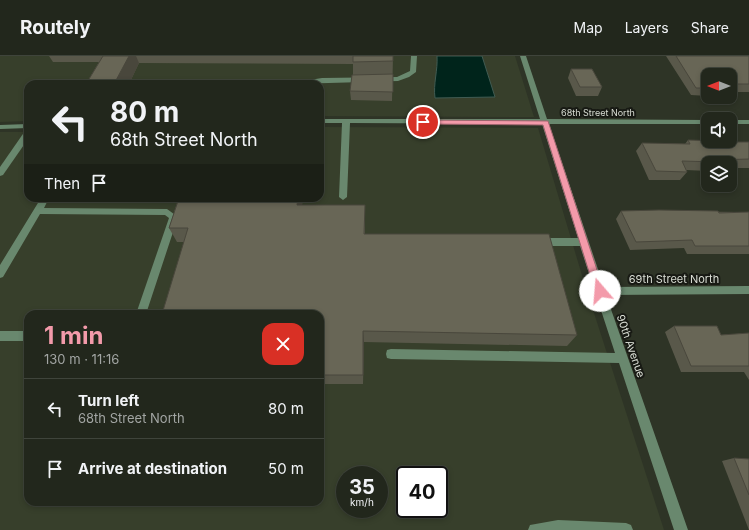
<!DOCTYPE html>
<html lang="en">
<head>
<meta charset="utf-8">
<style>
  :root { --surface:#22271c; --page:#2e3329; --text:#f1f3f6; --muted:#a2a5a3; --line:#3f443b; --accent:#f39aaa }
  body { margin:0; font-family:Inter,sans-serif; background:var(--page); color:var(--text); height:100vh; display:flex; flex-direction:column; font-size:15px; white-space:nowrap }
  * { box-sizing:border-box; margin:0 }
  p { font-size:13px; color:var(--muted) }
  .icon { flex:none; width:22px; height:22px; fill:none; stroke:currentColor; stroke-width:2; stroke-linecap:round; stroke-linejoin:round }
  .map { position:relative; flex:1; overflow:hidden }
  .side { position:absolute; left:24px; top:254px; width:300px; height:196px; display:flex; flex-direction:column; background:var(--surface); border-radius:12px; box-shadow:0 2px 6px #0003,0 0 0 1px var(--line) }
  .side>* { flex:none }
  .banner { position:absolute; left:24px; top:24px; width:300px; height:122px; border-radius:12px; box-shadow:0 2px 6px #0003,0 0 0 1px var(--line); background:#22271c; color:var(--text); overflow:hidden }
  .needle { width:26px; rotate:270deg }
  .buttons { position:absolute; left:701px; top:12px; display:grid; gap:8px }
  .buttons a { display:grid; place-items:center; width:36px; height:36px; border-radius:8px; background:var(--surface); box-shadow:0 2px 6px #0003,0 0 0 1px var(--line); font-size:20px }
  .speed { position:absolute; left:336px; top:410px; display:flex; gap:8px; font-size:20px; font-weight:700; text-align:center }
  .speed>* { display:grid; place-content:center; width:52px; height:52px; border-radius:50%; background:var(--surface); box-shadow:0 2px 6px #0003,0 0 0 1px var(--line); line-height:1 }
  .speed small { font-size:10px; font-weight:400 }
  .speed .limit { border:2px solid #111; border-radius:6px; background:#fff; color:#111 }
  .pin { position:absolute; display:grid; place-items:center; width:34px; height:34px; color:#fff; margin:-17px; border:2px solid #fff; border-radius:50%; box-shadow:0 1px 4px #0007 }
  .me { position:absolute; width:44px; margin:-22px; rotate:342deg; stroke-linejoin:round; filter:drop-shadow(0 0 3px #0008) }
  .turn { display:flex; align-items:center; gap:14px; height:84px; padding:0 20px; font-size:18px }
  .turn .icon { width:52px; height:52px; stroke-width:2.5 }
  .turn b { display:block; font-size:28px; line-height:34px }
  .then { display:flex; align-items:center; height:38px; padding:0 20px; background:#0003; gap:8px; font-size:15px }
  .round { display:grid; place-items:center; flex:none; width:42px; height:42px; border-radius:12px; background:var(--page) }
  .headline { display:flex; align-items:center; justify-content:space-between; height:68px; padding:0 20px }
  h1 { font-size:24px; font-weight:700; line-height:30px; color:var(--accent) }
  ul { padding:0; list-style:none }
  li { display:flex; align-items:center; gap:12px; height:60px; padding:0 20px; border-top:1px solid var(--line) }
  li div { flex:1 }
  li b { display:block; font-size:15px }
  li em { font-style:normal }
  header { display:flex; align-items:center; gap:24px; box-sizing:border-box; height:56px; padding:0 20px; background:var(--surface); border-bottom:1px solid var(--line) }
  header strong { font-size:19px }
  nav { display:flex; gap:22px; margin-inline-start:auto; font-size:14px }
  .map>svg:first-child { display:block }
</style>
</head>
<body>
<header>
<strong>Routely</strong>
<nav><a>Map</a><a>Layers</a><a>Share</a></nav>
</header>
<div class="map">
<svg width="749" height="474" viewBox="0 0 749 474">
  <rect width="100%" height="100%" fill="#2e3426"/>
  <g fill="#373f2b" fill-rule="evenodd">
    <path d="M 0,0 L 437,0 L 438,11 L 434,32 L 436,42 L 495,41 L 482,0 L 515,0 L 534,61 L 320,60 L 320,28 L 28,28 L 28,65 L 0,66 Z"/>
    <path d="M 320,71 L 538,72 L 584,226 L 664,474 L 0,474 L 0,76 L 28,76 L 28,142 L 320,142 ZM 28,258 L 320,258 L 320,446 L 28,446 ZM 345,419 L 379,419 L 379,453 L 345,453 ZM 405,419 L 439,419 L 439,453 L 405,453 Z"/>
  </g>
  <path fill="#00241b" stroke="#415c53" d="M 437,0 L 482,0 L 495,41 L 435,42 C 433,28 438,14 437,0 Z"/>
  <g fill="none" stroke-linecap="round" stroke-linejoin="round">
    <g fill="#69886e" fill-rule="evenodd">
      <path d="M 411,0 L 417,0 L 416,16 L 409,21 L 398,25 L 294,28 L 297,26 L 322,22 L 397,21 L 410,15 Z"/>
      <path d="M 520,0 L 526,0 L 547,63 L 708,64 L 708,68 L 549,68 L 604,231 L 749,230 L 749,238 L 606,239 L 688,474 L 674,474 L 619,307 L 391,303 L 387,302 L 386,298 L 387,294 L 391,293 L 615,297 L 580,190 L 538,190 L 533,186 L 538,182 L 578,182 L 542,68 L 350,67 L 347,141 L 343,144 L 339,141 L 342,67 L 320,67 L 320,63 L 540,63 Z"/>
      <rect x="730" y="64" width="19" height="4"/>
      <path d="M 28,68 L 28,72 L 0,73 L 0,69 Z"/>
      <path d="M 25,75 L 28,75 L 28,83 L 3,119 L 0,120 L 0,111 Z"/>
      <path d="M 41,142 L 49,142 L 44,152 L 167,153 L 178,161 L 146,258 L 136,258 L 169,162 L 165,159 L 40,158 L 3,221 L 0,222 L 0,209 Z"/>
      <rect x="0" y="275" width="28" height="10"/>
      <path d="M 558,464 L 626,467 L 631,469 L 633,474 L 528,474 L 530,469 Z"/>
    </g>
  </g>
  <g fill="#59584a">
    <path d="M 49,0 L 393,0 L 392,45 L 351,44 L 350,35 L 353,19 L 353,8 L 139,7 L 129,28 L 86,28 L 99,6 L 53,6 Z"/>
    <path d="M 666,0 L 749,0 L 749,36 L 730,36 L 730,19 L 708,19 L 708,40 L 691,39 Z"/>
    <path d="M 571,13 L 602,31 L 598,40 L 576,40 L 568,22 Z"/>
    <path d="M 688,84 L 720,86 L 749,86 L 749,112 L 730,112 L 730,107 L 708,107 L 708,115 L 686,114 L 687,116 L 680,124 L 649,124 L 636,95 L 642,87 L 685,88 Z"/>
    <path d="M 51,142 L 303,142 L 302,149 L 365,149 L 365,178 L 577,279 L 567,290 L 364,286 L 363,328 L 320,328 L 320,258 L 184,186 L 177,186 L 169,172 L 178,144 L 54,145 Z"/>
    <path d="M 621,155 L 749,156 L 749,198 L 687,198 L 684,192 L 630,194 L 616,163 Z"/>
    <path d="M 674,270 L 721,279 L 749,277 L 749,324 L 744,316 L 681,316 L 665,276 Z"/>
    <path d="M 734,402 L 749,403 L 749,474 L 722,405 Z"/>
  </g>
  <g fill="#49473c">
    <path d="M 129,0 L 136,0 L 139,7 L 129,28 L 114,28 Z"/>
    <path d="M 298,142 L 303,142 L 303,143 L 300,163 L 297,149 Z"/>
    <path d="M 363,275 L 364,286 L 363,328 Z"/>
  </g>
  <g fill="#686656" stroke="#49473c">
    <path d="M 103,0 L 129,0 L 114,28 L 86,28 Z"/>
    <path d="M 353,0 L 393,0 L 393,5 L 353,6 Z"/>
    <path d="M 676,0 L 749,0 L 749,28 L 730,28 L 730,19 L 708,19 L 708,32 L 696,32 Z"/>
    <path d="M 571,13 L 592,13 L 602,31 L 580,31 Z"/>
    <path d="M 393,18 L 393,36 L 350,35 L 352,19 Z"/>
    <path d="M 688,84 L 719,85 L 720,86 L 749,86 L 749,103 L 715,104 L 717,106 L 682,105 L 687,116 L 656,115 L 642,87 L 690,88 Z"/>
    <path d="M 179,142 L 298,142 L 297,149 L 365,149 L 364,178 L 549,178 L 577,279 L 363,275 L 363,319 L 320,319 L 320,258 L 162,258 L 188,172 L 169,172 Z"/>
    <path d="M 659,154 L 718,155 L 719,157 L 749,156 L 749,190 L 695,190 L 692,184 L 636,186 L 621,155 Z"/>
    <path d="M 674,270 L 717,270 L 721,279 L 749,277 L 749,310 L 691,310 Z"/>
    <path d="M 734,402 L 749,403 L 749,439 Z"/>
  </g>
  <path fill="#f39aaa" stroke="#9e646e" d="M 421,64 L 548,65 L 604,235 L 603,238 L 597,238 L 595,235 L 543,69 L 423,68 L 421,67 Z"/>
  <g text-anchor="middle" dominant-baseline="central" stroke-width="4" stroke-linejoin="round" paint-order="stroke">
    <g font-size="9" fill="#daded5" stroke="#181a14">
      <text x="598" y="56">68th Street North</text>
    </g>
    <g font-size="11" fill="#daded5" stroke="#181a14">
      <text x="674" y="223">69th Street North</text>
      <text transform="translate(631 290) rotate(71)">90th Avenue</text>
    </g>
  </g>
</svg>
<div class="buttons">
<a><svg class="needle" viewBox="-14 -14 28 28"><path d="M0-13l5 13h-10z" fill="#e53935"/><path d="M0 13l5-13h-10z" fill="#a2a5a3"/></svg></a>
<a><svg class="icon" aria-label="sound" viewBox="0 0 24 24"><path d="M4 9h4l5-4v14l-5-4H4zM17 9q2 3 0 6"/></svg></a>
<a><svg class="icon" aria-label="layers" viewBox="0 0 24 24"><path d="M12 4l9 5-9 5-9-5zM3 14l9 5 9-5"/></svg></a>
</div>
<div class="speed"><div>35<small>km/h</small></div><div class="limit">40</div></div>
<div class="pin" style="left:423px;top:66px;background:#d93025"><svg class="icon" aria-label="arrive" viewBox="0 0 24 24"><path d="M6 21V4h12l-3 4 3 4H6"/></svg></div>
<svg class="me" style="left:600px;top:235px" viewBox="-20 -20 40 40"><circle r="19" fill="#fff"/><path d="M0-13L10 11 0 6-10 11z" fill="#f39aaa"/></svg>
<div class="banner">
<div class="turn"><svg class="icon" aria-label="left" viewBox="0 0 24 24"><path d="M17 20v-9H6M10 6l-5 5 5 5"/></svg><div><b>80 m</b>68th Street North</div></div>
<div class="then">Then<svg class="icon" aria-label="arrive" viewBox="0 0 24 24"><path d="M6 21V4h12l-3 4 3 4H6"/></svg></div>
</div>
<section class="side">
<div class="headline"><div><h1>1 min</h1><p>130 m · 11:16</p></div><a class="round" style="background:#d93025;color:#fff"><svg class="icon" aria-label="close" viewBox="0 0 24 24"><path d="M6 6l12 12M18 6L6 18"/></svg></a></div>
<ul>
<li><svg class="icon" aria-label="left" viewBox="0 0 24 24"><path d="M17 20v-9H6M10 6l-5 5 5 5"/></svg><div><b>Turn left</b><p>68th Street North</p></div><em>80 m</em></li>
<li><svg class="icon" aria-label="arrive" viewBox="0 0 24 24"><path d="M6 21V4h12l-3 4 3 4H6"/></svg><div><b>Arrive at destination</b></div><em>50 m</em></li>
</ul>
</section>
</div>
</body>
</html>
